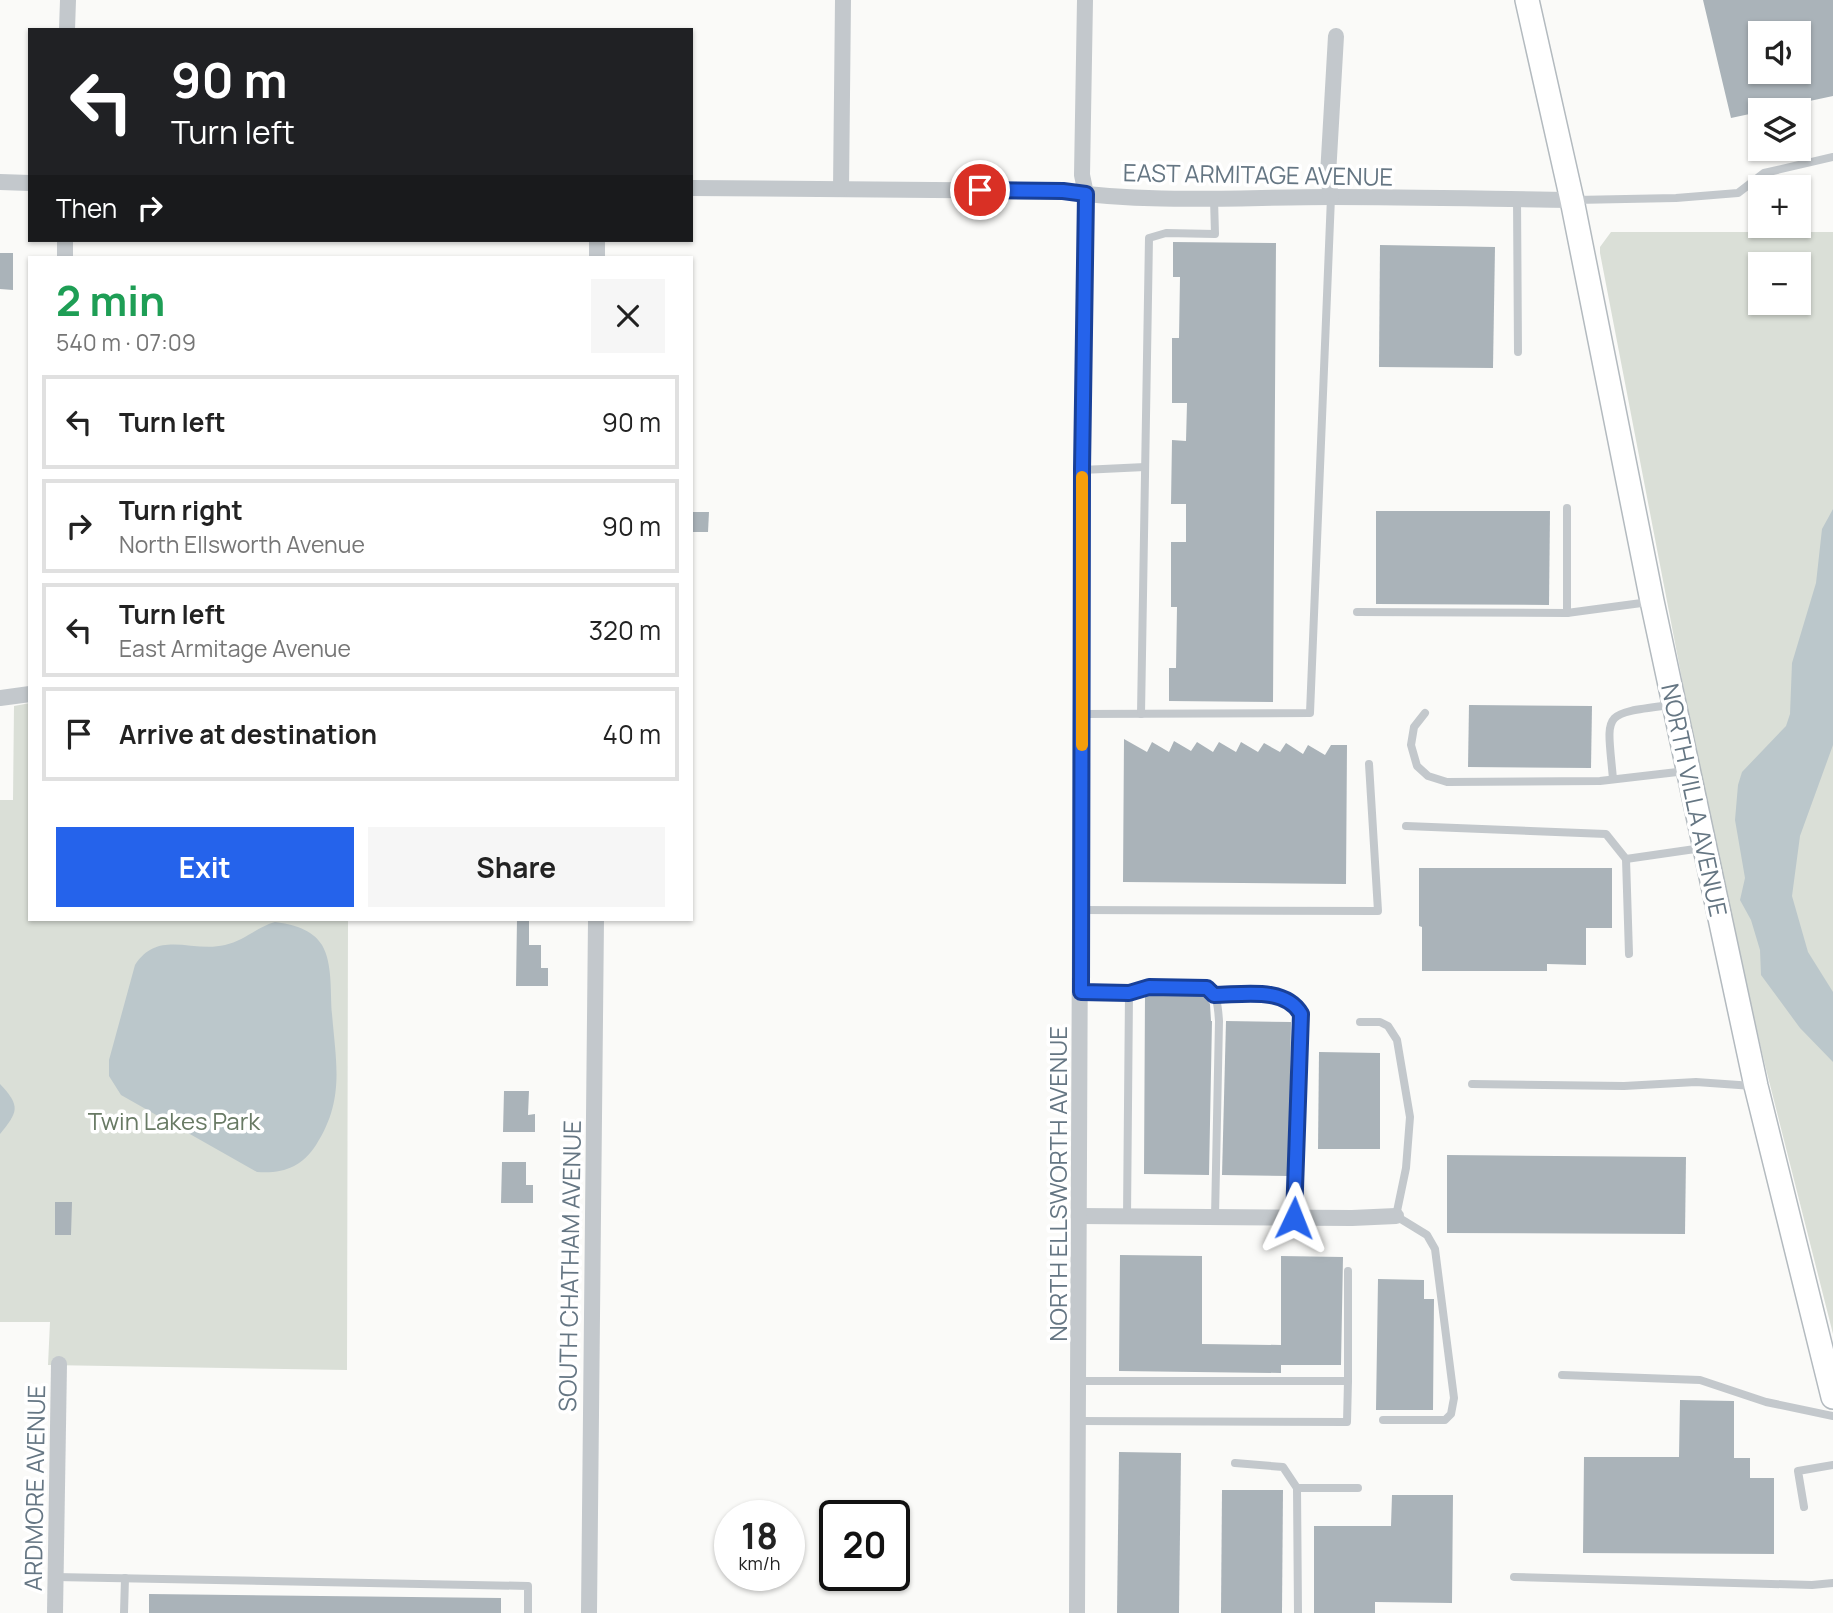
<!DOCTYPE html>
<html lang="en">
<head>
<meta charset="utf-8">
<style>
  :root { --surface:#fff; --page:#f6f6f6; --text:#222; --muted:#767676; --line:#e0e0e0; --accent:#2563eb }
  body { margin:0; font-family:Manrope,sans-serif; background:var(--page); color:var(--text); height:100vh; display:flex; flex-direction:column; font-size:26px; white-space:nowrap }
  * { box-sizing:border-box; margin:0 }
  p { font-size:23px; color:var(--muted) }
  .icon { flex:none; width:38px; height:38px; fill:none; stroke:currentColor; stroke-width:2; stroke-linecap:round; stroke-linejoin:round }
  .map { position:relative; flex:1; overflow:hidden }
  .panel { position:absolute; left:28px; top:256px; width:665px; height:665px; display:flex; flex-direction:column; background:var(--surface); border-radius:0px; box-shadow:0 2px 5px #0004 }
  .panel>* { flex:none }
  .banner { position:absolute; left:28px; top:28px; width:665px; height:214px; border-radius:0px; box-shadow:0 2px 5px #0004; background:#202124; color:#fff; overflow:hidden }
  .tools { position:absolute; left:1748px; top:21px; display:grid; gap:14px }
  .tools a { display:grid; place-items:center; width:63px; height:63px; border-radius:0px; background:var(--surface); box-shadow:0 2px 5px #0004; font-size:35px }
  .speed { position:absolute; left:714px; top:1500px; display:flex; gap:14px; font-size:35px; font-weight:700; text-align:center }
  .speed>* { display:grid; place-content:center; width:91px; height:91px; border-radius:50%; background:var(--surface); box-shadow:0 2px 5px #0004; line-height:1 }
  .speed small { font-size:18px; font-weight:400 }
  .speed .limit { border:4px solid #111; border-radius:10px; background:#fff; color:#111 }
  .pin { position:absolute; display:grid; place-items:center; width:60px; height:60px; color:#fff; margin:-30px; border:4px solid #fff; border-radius:50%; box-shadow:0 2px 7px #0007 }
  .me { position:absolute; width:77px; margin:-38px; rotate:2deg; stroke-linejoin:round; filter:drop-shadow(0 0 5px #0008) }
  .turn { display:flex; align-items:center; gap:24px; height:147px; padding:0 28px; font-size:32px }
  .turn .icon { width:91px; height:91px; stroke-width:2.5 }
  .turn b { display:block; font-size:49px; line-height:60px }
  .then { display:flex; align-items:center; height:66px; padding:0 28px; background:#0003; gap:14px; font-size:26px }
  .round { display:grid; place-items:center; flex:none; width:74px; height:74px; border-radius:0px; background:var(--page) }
  .headline { display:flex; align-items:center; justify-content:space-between; height:119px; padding:0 28px }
  h1 { font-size:42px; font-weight:700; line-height:52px; color:#1e9e55 }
  .button { display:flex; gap:14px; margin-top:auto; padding:14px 28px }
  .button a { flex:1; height:80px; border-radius:0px; background:var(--accent); color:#fff; font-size:28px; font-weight:700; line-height:80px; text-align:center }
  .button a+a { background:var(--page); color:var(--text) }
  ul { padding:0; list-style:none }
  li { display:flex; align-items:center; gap:21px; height:94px; margin:0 14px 10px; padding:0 14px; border:4px solid var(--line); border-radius:0px }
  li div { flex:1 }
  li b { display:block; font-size:26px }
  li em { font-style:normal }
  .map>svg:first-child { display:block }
</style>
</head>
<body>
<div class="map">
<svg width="1833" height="1613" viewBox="0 0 1833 1613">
  <rect width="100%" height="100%" fill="#fafaf8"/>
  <g fill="#dadfd7" fill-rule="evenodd">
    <path d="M 1611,232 L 1833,232 L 1833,1334 L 1765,1065 L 1734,932 L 1701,778 L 1600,253 L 1600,247 ZM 1760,264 L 1799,264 L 1799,303 L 1760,303 Z"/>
    <path d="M 30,703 L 30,919 L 348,919 L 347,1370 L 48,1365 L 50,1322 L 0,1322 L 0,800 L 13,800 L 14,706 Z"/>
  </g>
  <g fill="#bbc7cb">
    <path d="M 1833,509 L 1833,745 L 1800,836 L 1792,896 L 1808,952 L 1833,992 L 1833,1062 L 1800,1028 L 1761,975 L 1760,950 L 1751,920 L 1740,900 L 1745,878 L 1735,820 L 1738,785 L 1742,772 L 1786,726 L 1790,714 L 1792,663 L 1816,583 L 1822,529 Z"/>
    <path d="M 275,922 C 292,924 312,929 322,945 C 333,964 330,993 332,1014 C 336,1063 345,1100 316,1145 C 302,1167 283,1174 257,1172 L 121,1095 L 109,1076 L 109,1060 L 135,965 C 158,929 192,953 225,945 C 244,941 257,927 275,922 Z"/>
    <path d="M 0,1084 C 21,1106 18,1112 0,1134 Z"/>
  </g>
  <g fill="#aab3b9" fill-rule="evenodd">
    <path d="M 1703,0 L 1833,0 L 1833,96 L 1731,118 ZM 1760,33 L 1799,33 L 1799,72 L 1760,72 Z"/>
    <path d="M 1173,242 L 1276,243 L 1273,702 L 1169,701 L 1169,668 L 1176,668 L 1177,607 L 1171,607 L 1171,542 L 1186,542 L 1186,504 L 1171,504 L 1172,440 L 1186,441 L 1187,403 L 1172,403 L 1172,338 L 1179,338 L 1180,277 L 1173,277 Z"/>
    <path d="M 1380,245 L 1495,247 L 1493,368 L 1379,367 Z"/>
    <path d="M 0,253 L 13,253 L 13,290 L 0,289 Z"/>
    <path d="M 1376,511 L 1550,511 L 1549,605 L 1376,604 Z"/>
    <path d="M 691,512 L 709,512 L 708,532 L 691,532 Z"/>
    <path d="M 1469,705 L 1592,706 L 1591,768 L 1468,767 Z"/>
    <path d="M 1124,739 L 1147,752 L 1152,742 L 1169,752 L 1174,741 L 1191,751 L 1197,742 L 1213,752 L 1219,742 L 1236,752 L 1241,742 L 1258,752 L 1264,743 L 1280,752 L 1286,743 L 1303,754 L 1308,745 L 1325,755 L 1331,745 L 1347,745 L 1346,884 L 1123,882 Z"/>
    <path d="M 1419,868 L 1612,868 L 1612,928 L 1586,928 L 1586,965 L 1547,964 L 1547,971 L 1422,971 L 1422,927 L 1419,926 Z"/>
    <path d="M 517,919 L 529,919 L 529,945 L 541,945 L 541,968 L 548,968 L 548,986 L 516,986 Z"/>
    <path d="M 1149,994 L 1204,995 L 1210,1004 L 1211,1021 L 1212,1021 L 1209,1175 L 1144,1174 L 1145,995 Z"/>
    <path d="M 1226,1021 L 1291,1022 L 1289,1176 L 1222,1175 Z"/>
    <path d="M 1319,1052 L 1380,1053 L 1380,1149 L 1318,1149 Z"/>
    <path d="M 504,1091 L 529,1091 L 528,1115 L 535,1114 L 535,1132 L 503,1132 Z"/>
    <path d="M 1447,1155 L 1686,1157 L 1685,1234 L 1447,1233 Z"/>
    <path d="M 502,1162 L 526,1162 L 526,1185 L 533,1185 L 533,1203 L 501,1203 Z"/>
    <path d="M 55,1202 L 72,1202 L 71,1235 L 55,1235 Z"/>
    <path d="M 1120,1255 L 1202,1256 L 1202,1344 L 1281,1345 L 1281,1256 L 1343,1257 L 1341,1365 L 1281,1365 L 1281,1373 L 1119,1371 Z"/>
    <path d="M 1378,1279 L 1424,1280 L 1424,1299 L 1434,1299 L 1433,1410 L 1376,1410 Z"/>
    <path d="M 1680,1400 L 1734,1401 L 1734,1458 L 1750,1458 L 1750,1478 L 1774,1478 L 1774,1554 L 1583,1553 L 1584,1457 L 1679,1457 Z"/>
    <path d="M 1119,1452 L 1181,1453 L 1179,1613 L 1117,1613 Z"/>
    <path d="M 1222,1490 L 1283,1490 L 1282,1613 L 1221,1613 Z"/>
    <path d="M 1392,1495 L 1453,1495 L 1452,1603 L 1375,1602 L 1375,1613 L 1314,1613 L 1314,1526 L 1391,1526 Z"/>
    <path d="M 149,1594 L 501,1598 L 501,1613 L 149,1613 Z"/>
  </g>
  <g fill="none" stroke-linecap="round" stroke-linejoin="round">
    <defs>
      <path id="secondary" d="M 1527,0 L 1572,200 L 1652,601 L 1756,1086 L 1833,1397"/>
    </defs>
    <use href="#secondary" stroke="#b3babf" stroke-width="26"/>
    <g stroke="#c3c8cc" stroke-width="8">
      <path d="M 1517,199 L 1518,352"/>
      <path d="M 1575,200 L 1676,198 L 1738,193 L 1764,173 L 1833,157"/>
      <path d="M 1082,470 L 1145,467"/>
      <path d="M 1567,508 L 1567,613"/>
      <path d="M 1357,612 L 1567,613 L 1649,602"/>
      <path d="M 1425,713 L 1414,727 L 1411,745 L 1417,766 L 1428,776 L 1447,782 L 1600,781 L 1686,771"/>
      <path d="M 1082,714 L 1310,713 L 1331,197"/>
      <path d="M 1141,714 L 1149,238 L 1166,233 L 1215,234 L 1214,199"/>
      <path d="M 1613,779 C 1607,711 1600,714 1671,705"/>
      <path d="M 1406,826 L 1606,834 L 1626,859 L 1629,954"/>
      <path d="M 1626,859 L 1702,848"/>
      <path d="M 1081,910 L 1378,911 L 1369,764"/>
      <path d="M 1081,992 L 1129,993 L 1127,1217"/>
      <path d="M 1129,993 L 1149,987 L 1207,988 C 1218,995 1218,1008 1219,1021 L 1215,1217"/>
      <path d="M 1214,995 C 1242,995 1285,986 1301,1014 L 1294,1218"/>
      <path d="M 1360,1022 L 1380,1022 L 1388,1026 L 1397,1040 L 1410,1117 L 1406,1168 L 1396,1216 L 1427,1235 L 1435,1249 L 1454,1398 L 1451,1414 L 1445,1420 L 1383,1420"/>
      <path d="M 1472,1084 L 1624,1086 L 1696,1082 L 1753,1086"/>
      <path d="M 1562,1375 L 1700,1380 L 1766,1402 L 1833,1416"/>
      <path d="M 1348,1381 L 1348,1271"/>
      <path d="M 1079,1421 L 1347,1422 L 1348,1381 L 1079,1381"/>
      <path d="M 1235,1463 L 1283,1467 L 1297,1488"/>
      <path d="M 1804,1507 L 1798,1471 L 1833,1465"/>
      <path d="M 55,1577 L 528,1586 L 528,1613"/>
      <path d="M 1514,1577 L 1812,1585 L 1833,1583"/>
      <path d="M 124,1613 L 125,1578"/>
      <path d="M 1298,1613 L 1297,1488 L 1358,1488"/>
    </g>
    <g stroke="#c3c8cc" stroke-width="16">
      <path d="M 67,30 L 68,0"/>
      <path d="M 0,182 L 30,183"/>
      <path d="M 691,188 L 1063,191 C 1151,204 1242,197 1331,197 C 1411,197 1492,199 1572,200"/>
      <path d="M 841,189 L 843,0"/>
      <path d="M 1331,197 L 1328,175 L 1336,36"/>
      <path d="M 65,240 L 65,257"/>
      <path d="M 597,240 L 597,257"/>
      <path d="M 0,698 L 30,694"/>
      <path d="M 1080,1216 L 1352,1218 L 1396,1216"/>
      <path d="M 55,1613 L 59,1364"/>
      <path d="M 589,1613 L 596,919"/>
      <path d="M 1077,1613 L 1082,470 L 1086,194 L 1082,175 L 1085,0"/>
    </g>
    <use href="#secondary" stroke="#fff" stroke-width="23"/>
  </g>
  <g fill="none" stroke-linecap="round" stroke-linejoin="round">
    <defs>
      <path id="route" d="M 980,190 L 1063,191 L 1086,194 L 1082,470 L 1081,992 L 1129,993 L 1149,987 L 1207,988 L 1214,995 C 1242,995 1285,986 1301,1014 L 1294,1218"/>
    </defs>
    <use href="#route" stroke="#184099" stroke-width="18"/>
    <use href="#route" stroke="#2563eb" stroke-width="12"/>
    <path stroke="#f59e0b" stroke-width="12" d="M 1082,745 L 1082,477"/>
  </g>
  <g text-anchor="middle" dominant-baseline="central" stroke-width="7" stroke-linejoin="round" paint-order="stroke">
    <g font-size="24" fill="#657683" stroke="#fff">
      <text transform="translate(1258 174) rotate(1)">EAST ARMITAGE AVENUE</text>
      <text transform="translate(1695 800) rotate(78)">NORTH VILLA AVENUE</text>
      <text transform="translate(1057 1184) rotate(-90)">NORTH ELLSWORTH AVENUE</text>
      <text transform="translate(569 1266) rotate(-89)">SOUTH CHATHAM AVENUE</text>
      <text transform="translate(34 1488) rotate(-89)">ARDMORE AVENUE</text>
    </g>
    <g font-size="24" fill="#687a64" stroke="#fff">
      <text x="174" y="1120">Twin Lakes Park</text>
    </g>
  </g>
</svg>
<div class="tools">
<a><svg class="icon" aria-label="sound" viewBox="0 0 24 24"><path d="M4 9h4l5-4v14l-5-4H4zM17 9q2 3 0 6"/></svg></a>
<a><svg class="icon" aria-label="layers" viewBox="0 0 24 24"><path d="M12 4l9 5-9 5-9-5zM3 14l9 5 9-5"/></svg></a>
<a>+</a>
<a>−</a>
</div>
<div class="speed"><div>18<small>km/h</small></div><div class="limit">20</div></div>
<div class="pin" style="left:980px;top:190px;background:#d93025"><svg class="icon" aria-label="arrive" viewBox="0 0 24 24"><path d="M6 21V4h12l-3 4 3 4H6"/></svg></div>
<svg class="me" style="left:1294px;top:1218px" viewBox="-20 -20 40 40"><path d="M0-17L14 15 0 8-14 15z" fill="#2563eb" stroke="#fff" stroke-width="4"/></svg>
<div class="banner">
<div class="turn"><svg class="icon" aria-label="left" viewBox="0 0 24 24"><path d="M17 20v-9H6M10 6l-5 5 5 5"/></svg><div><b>90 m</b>Turn left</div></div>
<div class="then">Then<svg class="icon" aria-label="right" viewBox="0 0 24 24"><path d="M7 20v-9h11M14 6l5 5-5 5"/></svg></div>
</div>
<section class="panel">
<div class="headline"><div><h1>2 min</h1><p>540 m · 07:09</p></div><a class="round"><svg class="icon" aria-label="close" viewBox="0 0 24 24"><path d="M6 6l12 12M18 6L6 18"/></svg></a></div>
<ul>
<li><svg class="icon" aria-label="left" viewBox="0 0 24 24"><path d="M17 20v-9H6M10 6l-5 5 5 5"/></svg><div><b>Turn left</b></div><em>90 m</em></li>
<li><svg class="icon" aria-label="right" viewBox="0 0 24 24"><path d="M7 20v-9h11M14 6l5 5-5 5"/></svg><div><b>Turn right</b><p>North Ellsworth Avenue</p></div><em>90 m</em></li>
<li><svg class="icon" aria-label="left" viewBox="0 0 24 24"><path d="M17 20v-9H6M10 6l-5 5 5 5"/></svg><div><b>Turn left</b><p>East Armitage Avenue</p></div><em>320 m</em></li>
<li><svg class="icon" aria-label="arrive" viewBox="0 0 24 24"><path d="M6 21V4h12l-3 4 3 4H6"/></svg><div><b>Arrive at destination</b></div><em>40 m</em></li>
</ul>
<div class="button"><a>Exit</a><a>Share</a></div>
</section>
</div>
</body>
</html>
